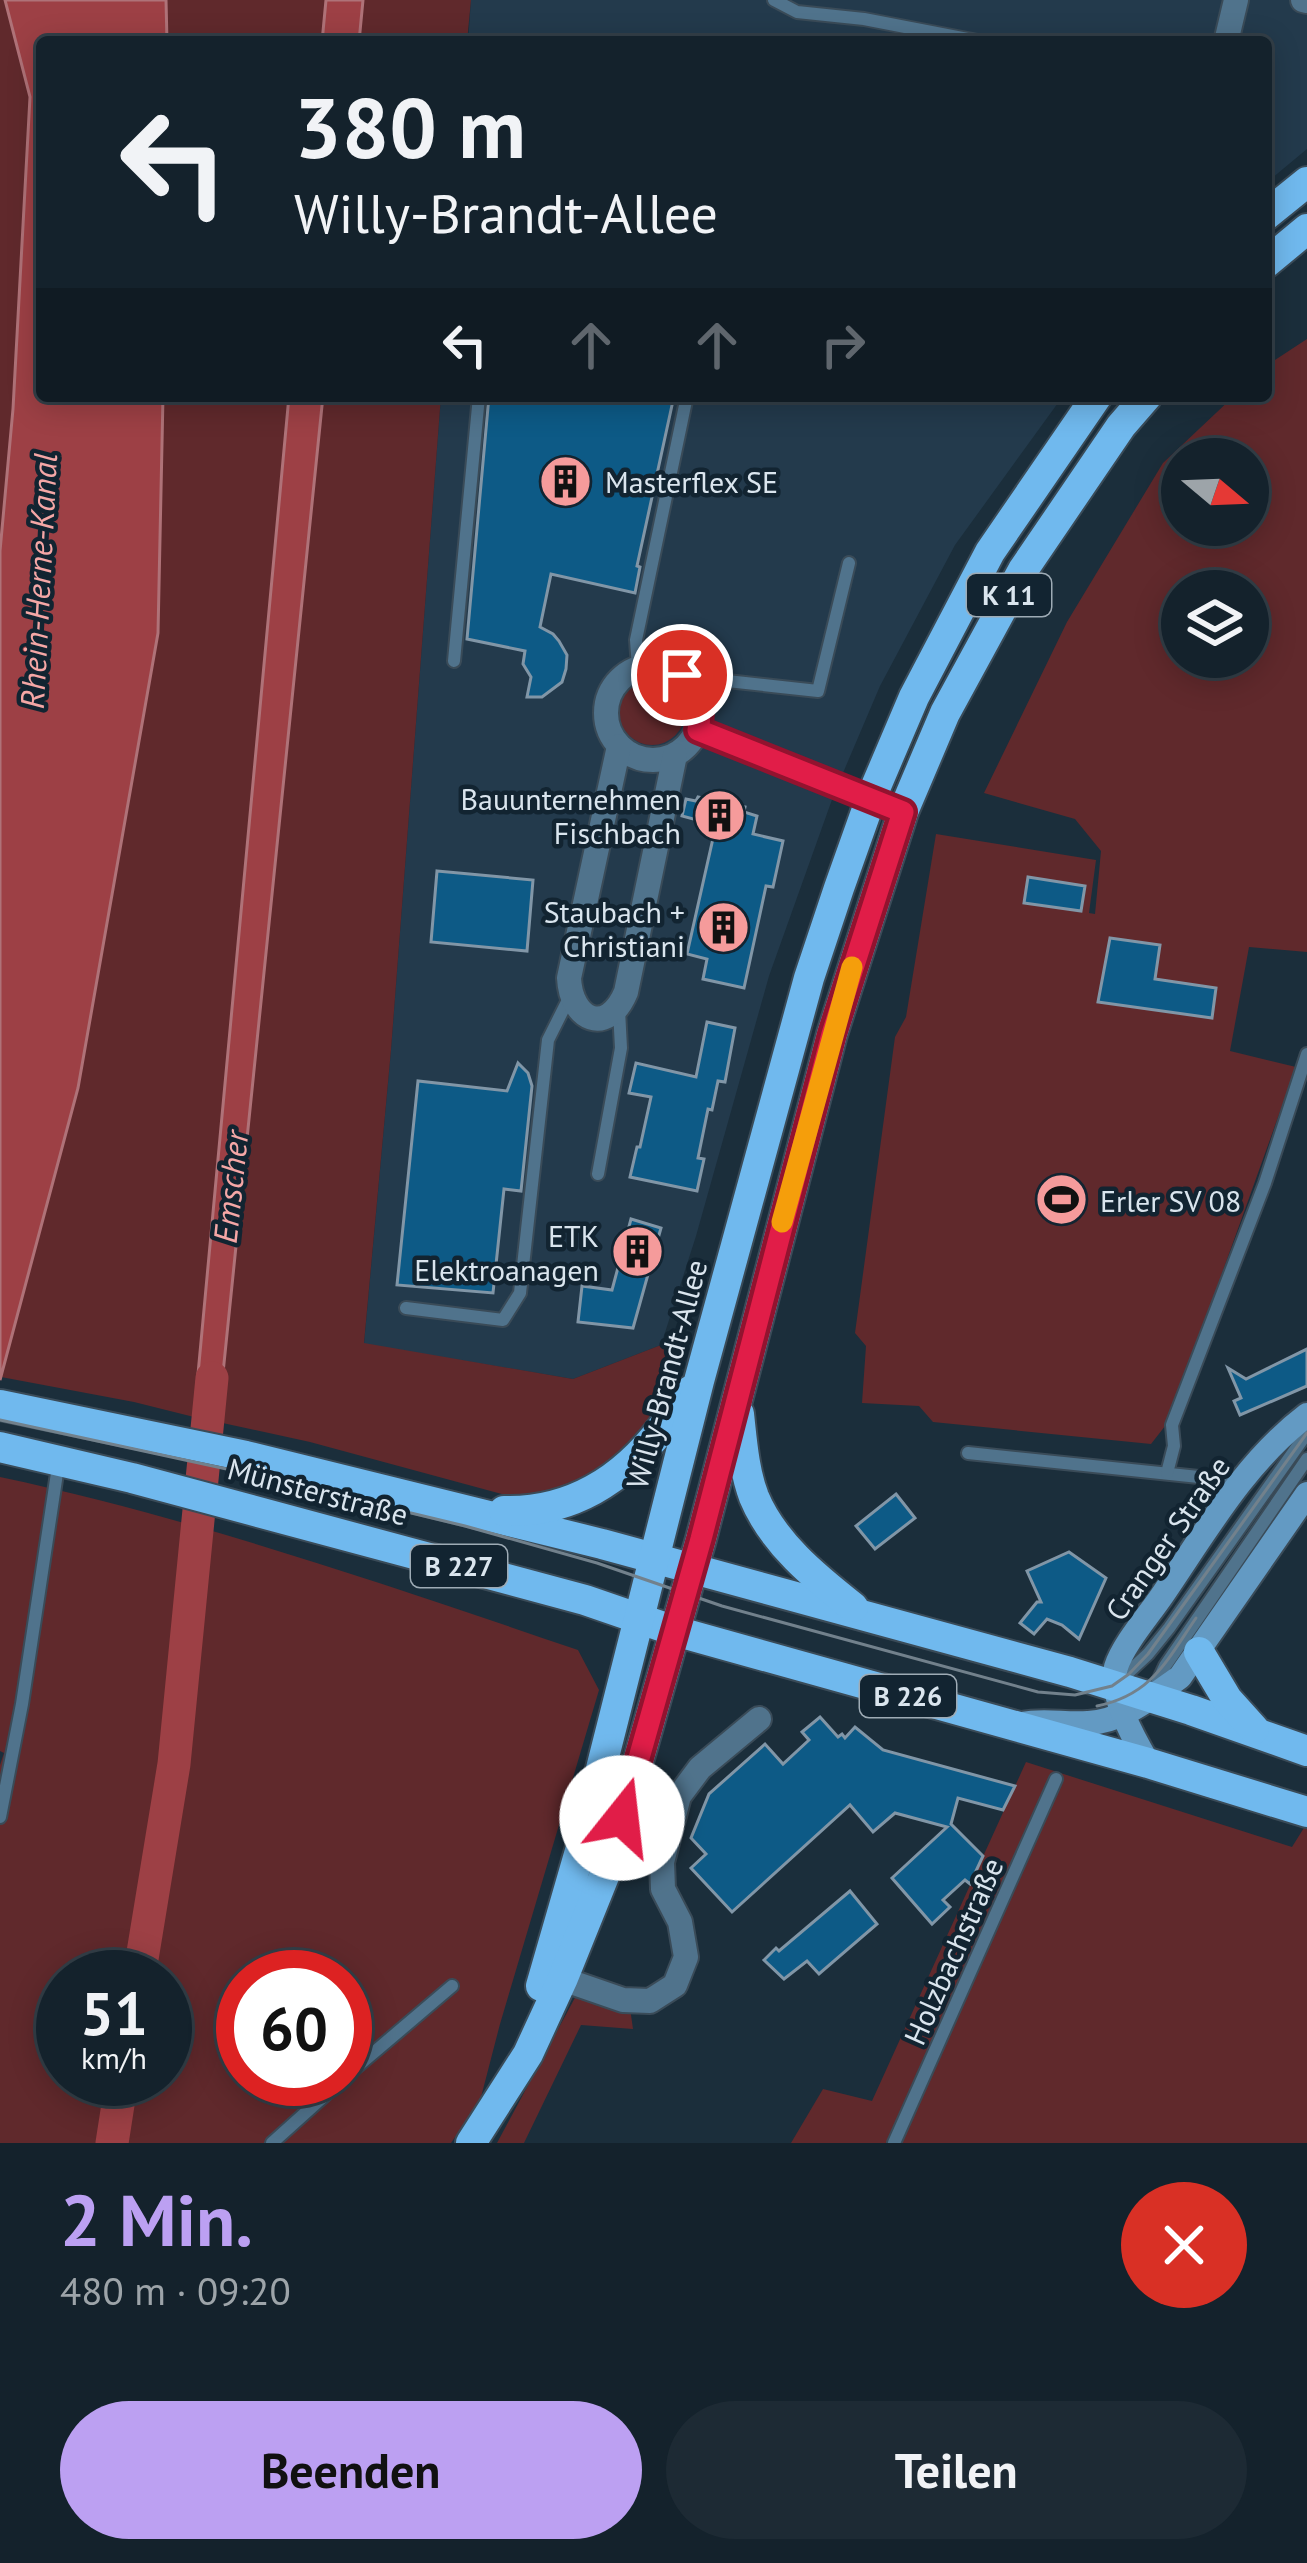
<!DOCTYPE html>
<html lang="de">
<head>
<meta charset="utf-8">
<style>
  :root { --surface:#14222c; --page:#1d2a34; --text:#f1f3f6; --muted:#9da4a9; --line:#333f48; --accent:#bca0f2 }
  body { margin:0; font-family:"PT Sans",sans-serif; background:var(--page); color:var(--text); height:100vh; display:flex; flex-direction:column; font-size:45px; white-space:nowrap }
  * { box-sizing:border-box; margin:0 }
  p { font-size:39px; color:var(--muted) }
  .icon { flex:none; width:66px; height:66px; fill:none; stroke:currentColor; stroke-width:2; stroke-linecap:round; stroke-linejoin:round }
  .map { position:relative; height:2143px; overflow:hidden }
  .drawer { display:flex; flex-direction:column; background:var(--surface); flex:1 }
  .drawer>* { flex:none }
  .top-card { position:absolute; left:36px; top:36px; width:1236px; height:366px; border-radius:12px; box-shadow:0 6px 30px #0003,0 0 0 3px var(--line); background:#14222c; color:var(--text); overflow:hidden }
  .needle { width:78px; rotate:109deg }
  .fabs { position:absolute; left:1161px; top:438px; display:grid; gap:24px }
  .fabs a { display:grid; place-items:center; width:108px; height:108px; border-radius:50%; background:var(--surface); box-shadow:0 6px 30px #0003,0 0 0 3px var(--line); font-size:60px }
  .speed { position:absolute; left:36px; top:1950px; display:flex; gap:24px; font-size:60px; font-weight:700; text-align:center }
  .speed>* { display:grid; place-content:center; width:156px; height:156px; border-radius:50%; background:var(--surface); box-shadow:0 6px 30px #0003,0 0 0 3px var(--line); line-height:1 }
  .speed small { font-size:30px; font-weight:400 }
  .speed .limit { border:18px solid #d22; background:#fff; color:#111 }
  .pin { position:absolute; display:grid; place-items:center; width:102px; height:102px; color:#fff; margin:-51px; border:6px solid #fff; border-radius:50%; box-shadow:0 3px 12px #0007 }
  .me { position:absolute; width:132px; margin:-66px; rotate:16deg; stroke-linejoin:round; filter:drop-shadow(0 0 9px #0008) }
  .turn { display:flex; align-items:center; gap:42px; height:252px; padding:0 60px; font-size:54px }
  .turn .icon { width:156px; height:156px; stroke-width:2.5 }
  .turn b { display:block; font-size:84px; line-height:102px }
  .lanes { display:flex; align-items:center; height:114px; padding:0 60px; background:#0003; justify-content:center; gap:60px; direction:ltr }
  .lanes .off { opacity:.35 }
  .round { display:grid; place-items:center; flex:none; width:126px; height:126px; border-radius:63px; background:var(--page) }
  .headline { display:flex; align-items:center; justify-content:space-between; height:204px; padding:0 60px }
  h1 { font-size:72px; font-weight:700; line-height:90px; color:var(--accent) }
  .primary-button { display:flex; gap:24px; margin-top:auto; padding:24px 60px }
  .primary-button a { flex:1; height:138px; border-radius:72px; background:var(--accent); color:#111; font-size:48px; font-weight:700; line-height:138px; text-align:center }
  .primary-button a+a { background:var(--page); color:var(--text) }
  .map>svg:first-child { display:block }
</style>
</head>
<body>
<div class="map">
<svg width="1307" height="2143" viewBox="0 0 1307 2143">
  <rect width="100%" height="100%" fill="#1b2e3b"/>
  <g fill="#233a4c">
    <path d="M 471,0 L 1307,0 L 1307,149 L 1266,183 L 1266,42 L 468,42 Z"/>
    <path d="M 441,396 L 1063,396 L 955,545 L 880,686 L 834,794 L 769,976 L 696,1236 L 661,1345 L 573,1379 L 364,1344 L 391,1050 Z"/>
  </g>
  <g fill="#60292c" fill-rule="evenodd">
    <path d="M 0,0 L 5,0 L 30,97 L 13,409 L 0,551 Z"/>
    <path d="M 166,0 L 326,0 L 322,42 L 167,42 Z"/>
    <path d="M 363,0 L 471,0 L 467,42 L 359,42 Z"/>
    <path d="M 1307,339 L 1307,952 L 1249,947 L 1230,1051 L 1296,1067 L 1169,1421 L 1151,1444 L 933,1422 L 919,1406 L 862,1403 L 866,1346 L 855,1333 L 895,1037 L 906,1017 L 936,834 L 1096,860 L 1089,913 L 1095,914 L 1101,851 L 1075,819 L 984,793 L 1067,622 L 1163,463 L 1234,396 L 1266,396 L 1266,366 ZM 1182,459 L 1248,459 L 1248,525 L 1182,525 ZM 1182,591 L 1248,591 L 1248,657 L 1182,657 Z"/>
    <path d="M 163,396 L 289,396 L 194,1417 L 134,1402 L 1,1377 L 78,1088 L 158,633 Z"/>
    <path d="M 323,396 L 441,396 L 391,1050 L 364,1343 L 573,1379 L 661,1345 L 685,1360 L 622,1460 L 528,1501 L 310,1442 L 218,1422 Z"/>
    <circle cx="652" cy="712" r="33"/>
    <path d="M 0,1477 C 197,1519 387,1585 578,1650 L 599,1690 L 500,2024 L 480,2101 L 451,2143 L 0,2143 L 0,1765 L 4,1753 L 0,1751 ZM 63,1977 L 165,1977 L 165,2079 L 63,2079 ZM 243,1977 L 345,1977 L 345,2079 L 243,2079 Z"/>
    <path d="M 1026,1762 L 1292,1847 L 1307,1823 L 1307,2143 L 791,2143 L 823,2089 L 872,2101 Z"/>
    <path d="M 578,1992 L 630,2008 L 633,2029 L 581,2025 L 524,2143 L 497,2143 Z"/>
  </g>
  <g fill="#9d4045" stroke="#af7278" stroke-width="3">
    <path d="M 5,0 L 166,0 L 167,42 L 42,42 L 42,396 L 163,396 L 158,633 L 78,1088 L 0,1380 L 0,551 L 13,409 L 30,97 Z"/>
    <path d="M 326,0 L 363,0 L 359,42 L 322,42 Z"/>
    <path d="M 289,396 L 323,396 L 218,1422 L 194,1417 Z"/>
  </g>
  <g fill="none" stroke-linecap="round" stroke-linejoin="round">
    <g stroke="#9d4045" stroke-width="33">
      <path d="M 139,1977 L 174,1764 L 212,1378"/>
      <path d="M 112,2143 L 122,2079"/>
    </g>
  </g>
  <g fill="#0d5a86" stroke="#8196a7" stroke-width="3">
    <path d="M 489,396 L 674,396 L 637,566 L 640,567 L 635,593 L 551,574 L 540,627 L 553,634 L 559,641 L 567,655 L 566,669 L 562,682 L 542,697 L 527,697 L 531,677 L 523,664 L 525,651 L 467,639 Z"/>
    <path d="M 698,797 L 745,807 L 744,812 L 757,816 L 753,834 L 783,841 L 773,887 L 766,886 L 744,988 L 703,979 L 707,959 L 687,954 L 716,825 L 682,816 L 686,799 L 696,801 Z"/>
    <path d="M 437,871 L 533,880 L 527,951 L 431,942 Z"/>
    <path d="M 1028,877 L 1085,886 L 1081,911 L 1024,903 Z"/>
    <path d="M 1110,938 L 1160,945 L 1155,979 L 1216,988 L 1212,1018 L 1098,1002 Z"/>
    <path d="M 707,1022 L 735,1028 L 725,1082 L 718,1081 L 712,1110 L 708,1109 L 698,1158 L 704,1159 L 697,1191 L 630,1177 L 637,1147 L 640,1147 L 651,1097 L 629,1093 L 636,1063 L 696,1077 Z"/>
    <path d="M 518,1063 L 528,1073 L 532,1086 L 521,1191 L 504,1189 L 493,1293 L 397,1285 L 418,1081 L 507,1091 Z"/>
    <path d="M 631,1219 L 661,1228 L 633,1328 L 578,1322 L 582,1286 L 612,1290 Z"/>
    <path d="M 1307,1349 L 1307,1386 L 1240,1415 L 1234,1401 L 1241,1398 L 1228,1368 L 1246,1379 Z"/>
    <path d="M 896,1494 L 915,1518 L 875,1549 L 856,1526 Z"/>
    <path d="M 1069,1552 L 1106,1578 L 1079,1639 L 1062,1625 L 1047,1619 L 1034,1634 L 1020,1623 L 1037,1602 L 1041,1602 L 1027,1571 Z"/>
    <path d="M 820,1717 L 838,1737 L 842,1734 L 845,1738 L 855,1727 L 883,1750 L 1015,1786 L 1003,1810 L 958,1798 L 951,1824 L 983,1856 L 970,1884 L 965,1880 L 943,1900 L 950,1907 L 932,1924 L 892,1878 L 947,1827 L 895,1813 L 873,1832 L 850,1805 L 732,1912 L 691,1868 L 706,1854 L 691,1838 L 709,1794 L 765,1744 L 783,1764 L 809,1740 L 802,1732 Z"/>
    <path d="M 850,1891 L 877,1924 L 819,1974 L 807,1961 L 784,1979 L 764,1960 L 776,1948 L 779,1951 Z"/>
  </g>
  <g fill="none" stroke-linecap="round" stroke-linejoin="round">
    <defs>
      <g id="lane">
        <path d="M 774,0 L 797,12 L 864,19 L 983,42"/>
        <path d="M 454,661 L 479,396"/>
        <path d="M 638,668 L 636,640 L 687,396"/>
        <path d="M 693,687 L 718,680 L 818,691 L 849,563"/>
        <path d="M 598,1174 L 621,1048 L 619,1010"/>
        <path d="M 406,1308 L 503,1320 L 520,1293 L 548,1040 L 569,998"/>
        <path d="M 968,1453 L 1218,1479 L 1235,1488"/>
        <path d="M 1167,1473 L 1174,1446 L 1172,1425 L 1265,1183 L 1307,1054"/>
        <path d="M 1118,1682 L 1148,1654 L 1169,1628 L 1307,1433"/>
        <path d="M 1154,1690 L 1165,1666 L 1307,1459"/>
        <path d="M 0,1817 L 22,1704 L 59,1460"/>
        <path d="M 345,2077 L 452,1986"/>
        <path d="M 272,2143 L 343,2079"/>
        <path d="M 894,2143 L 1056,1779"/>
      </g>
      <g id="street">
        <path d="M 1303,0 L 1307,1"/>
        <path d="M 1226,42 L 1236,0"/>
        <circle cx="653" cy="713" r="47"/>
        <path d="M 698,730 L 903,812"/>
        <path d="M 619,746 L 569,978 C 571,1020 607,1037 626,992 L 675,755"/>
        <path d="M 548,1974 L 623,2000 L 650,2001 L 675,1985 L 686,1957 L 680,1922 L 663,1889 L 662,1862 L 679,1796 L 700,1768 L 759,1719"/>
      </g>
      <g id="secondary">
        <path d="M 1022,1724 C 1045,1719 1065,1725 1088,1723 C 1122,1722 1153,1696 1180,1677 L 1307,1494"/>
        <path d="M 1148,1763 C 1135,1741 1108,1693 1116,1667 C 1123,1645 1148,1616 1161,1597 C 1205,1533 1244,1463 1307,1415"/>
      </g>
      <g id="primary">
        <path d="M 1266,215 L 1307,182"/>
        <path d="M 1266,263 L 1307,229"/>
        <path d="M 0,1405 L 246,1456 L 602,1544 L 1070,1672 L 1191,1710 L 1307,1751"/>
        <path d="M 739,1414 C 742,1441 744,1471 754,1497 C 773,1543 815,1577 853,1607"/>
        <path d="M 0,1447 L 132,1478 L 585,1600 L 675,1631 L 1148,1763 L 1307,1812"/>
        <path d="M 504,1511 C 570,1513 623,1480 662,1428 C 672,1416 679,1402 690,1391"/>
        <path d="M 1199,1652 L 1227,1699 L 1254,1729"/>
        <path d="M 541,1986 L 582,1844 L 699,1381 L 809,978 L 839,888 L 871,798 L 914,697 L 990,552 L 1097,396"/>
        <path d="M 471,2143 L 528,2054 L 563,1978 L 609,1864 L 701,1539 L 832,1034 L 903,812 L 945,713 L 1023,570 L 1121,426 L 1147,396"/>
      </g>
    </defs>
    <use href="#lane" stroke="#3a4b58" stroke-width="16"/>
    <use href="#street" stroke="#3a4b58" stroke-width="28"/>
    <use href="#secondary" stroke="#3a4b58" stroke-width="28"/>
    <use href="#primary" stroke="#3a4b58" stroke-width="34"/>
    <use href="#lane" stroke="#50738c" stroke-width="12"/>
    <use href="#street" stroke="#50738c" stroke-width="24"/>
    <use href="#secondary" stroke="#639ac3" stroke-width="24"/>
    <use href="#primary" stroke="#70b9ee" stroke-width="30"/>
    <g stroke="#72818c" stroke-width="3">
      <path d="M 0,1420 L 245,1473 L 465,1526 L 597,1563 L 722,1606 L 1038,1692 L 1075,1695 L 1112,1686 L 1129,1674 L 1148,1654 L 1307,1433"/>
      <path d="M 1097,1706 C 1152,1695 1167,1660 1196,1618"/>
    </g>
  </g>
  <g fill="none" stroke-linecap="round" stroke-linejoin="round">
    <defs>
      <path id="route" d="M 622,1818 L 701,1539 L 832,1034 L 903,812 L 698,730 C 703,707 698,692 682,675"/>
    </defs>
    <use href="#route" stroke="#92132f" stroke-width="30"/>
    <use href="#route" stroke="#e11d48" stroke-width="21"/>
    <path stroke="#f59e0b" stroke-width="21" d="M 782,1222 L 852,967"/>
  </g>
  <defs>
    <symbol id="building-disc" viewBox="-11 -11 22 22"><circle r="9.5" fill="#f59b9b" stroke="#122431"/><path d="M-4-6H4V6H1V3H-1V6H-4ZM-2.5-4.3h1.7v1.8h-1.7ZM.8-4.3h1.7v1.8H.8ZM-2.5-1h1.7V.8h-1.7ZM.8-1h1.7V.8H.8Z" fill="#111"/></symbol>
    <symbol id="stadium-disc" viewBox="-11 -11 22 22"><circle r="9.5" fill="#f59b9b" stroke="#122431"/><path d="M0-5a6.5 5 0 1 0 0 10a6.5 5 0 1 0 0-10ZM-3.5-1.8h7v3.6h-7Z" fill="#111"/></symbol>
  </defs>
  <g fill-rule="evenodd">
    <use href="#building-disc" x="536" y="452" width="59" height="59"/>
    <use href="#building-disc" x="690" y="786" width="59" height="59"/>
    <use href="#building-disc" x="694" y="898" width="59" height="59"/>
    <use href="#stadium-disc" x="1032" y="1170" width="59" height="59"/>
    <use href="#building-disc" x="608" y="1222" width="59" height="59"/>
  </g>
  <g text-anchor="middle" dominant-baseline="central" stroke-width="9" stroke-linejoin="round" paint-order="stroke">
    <g fill="#122431" stroke="#9eabb5" stroke-width="3">
      <rect x="967" y="574" width="84" height="42" rx="9"/>
      <rect x="411" y="1545" width="96" height="42" rx="9"/>
      <rect x="860" y="1675" width="96" height="42" rx="9"/>
    </g>
    <g font-size="27" font-weight="bold" fill="#dae5ee">
      <text x="1009" y="595">K 11</text>
      <text x="459" y="1566">B 227</text>
      <text x="908" y="1696">B 226</text>
    </g>
    <g font-size="30" fill="#dae5ee" stroke="#122431" text-anchor="end">
      <text x="605" y="481" text-anchor="start">Masterflex SE</text>
      <text x="681" y="798">Bauunternehmen<tspan x="681" dy="34">Fischbach</tspan></text>
      <text x="685" y="911">Staubach +<tspan x="685" dy="34">Christiani</tspan></text>
      <text x="1100" y="1200" text-anchor="start">Erler SV 08</text>
      <text x="599" y="1235">ETK<tspan x="599" dy="34">Elektroanagen</tspan></text>
    </g>
    <g font-size="30" fill="#dae5ee" stroke="#122431">
      <text transform="translate(666 1374) rotate(-75)">Willy-Brandt-Allee</text>
      <text transform="translate(318 1491) rotate(15)">Münsterstraße</text>
      <text transform="translate(1167 1538) rotate(-55)">Cranger Straße</text>
      <text transform="translate(953 1951) rotate(-66)">Holzbachstraße</text>
    </g>
    <g font-size="33" font-style="italic" fill="#f5a7a6" stroke="#122431">
      <text transform="translate(38 581) rotate(-87)">Rhein-Herne-Kanal</text>
      <text transform="translate(230 1187) rotate(-84)">Emscher</text>
    </g>
  </g>
</svg>
<div class="fabs">
<a><svg class="needle" viewBox="-14 -14 28 28"><path d="M0-13l5 13h-10z" fill="#e53935"/><path d="M0 13l5-13h-10z" fill="#9da4a9"/></svg></a>
<a><svg class="icon" aria-label="layers" viewBox="0 0 24 24"><path d="M12 4l9 5-9 5-9-5zM3 14l9 5 9-5"/></svg></a>
</div>
<div class="speed"><div>51<small>km/h</small></div><div class="limit">60</div></div>
<div class="pin" style="left:682px;top:675px;background:#d93025"><svg class="icon" aria-label="arrive" viewBox="0 0 24 24"><path d="M6 21V4h12l-3 4 3 4H6"/></svg></div>
<svg class="me" style="left:622px;top:1818px" viewBox="-20 -20 40 40"><circle r="19" fill="#fff"/><path d="M0-13L10 11 0 6-10 11z" fill="#e11d48"/></svg>
<div class="top-card">
<div class="turn"><svg class="icon" aria-label="left" viewBox="0 0 24 24"><path d="M17 20v-9H6M10 6l-5 5 5 5"/></svg><div><b>380 m</b>Willy-Brandt-Allee</div></div>
<div class="lanes"><svg class="icon" aria-label="left" viewBox="0 0 24 24"><path d="M17 20v-9H6M10 6l-5 5 5 5"/></svg><svg class="icon off" aria-label="ahead" viewBox="0 0 24 24"><path d="M12 20V5M6 11l6-6 6 6"/></svg><svg class="icon off" aria-label="ahead" viewBox="0 0 24 24"><path d="M12 20V5M6 11l6-6 6 6"/></svg><svg class="icon off" aria-label="right" viewBox="0 0 24 24"><path d="M7 20v-9h11M14 6l5 5-5 5"/></svg></div>
</div>
</div>
<section class="drawer">
<div class="headline"><div><h1>2 Min.</h1><p>480 m · 09:20</p></div><a class="round" style="background:#d93025;color:#fff"><svg class="icon" aria-label="close" viewBox="0 0 24 24"><path d="M6 6l12 12M18 6L6 18"/></svg></a></div>
<div class="primary-button"><a>Beenden</a><a>Teilen</a></div>
</section>
</body>
</html>
